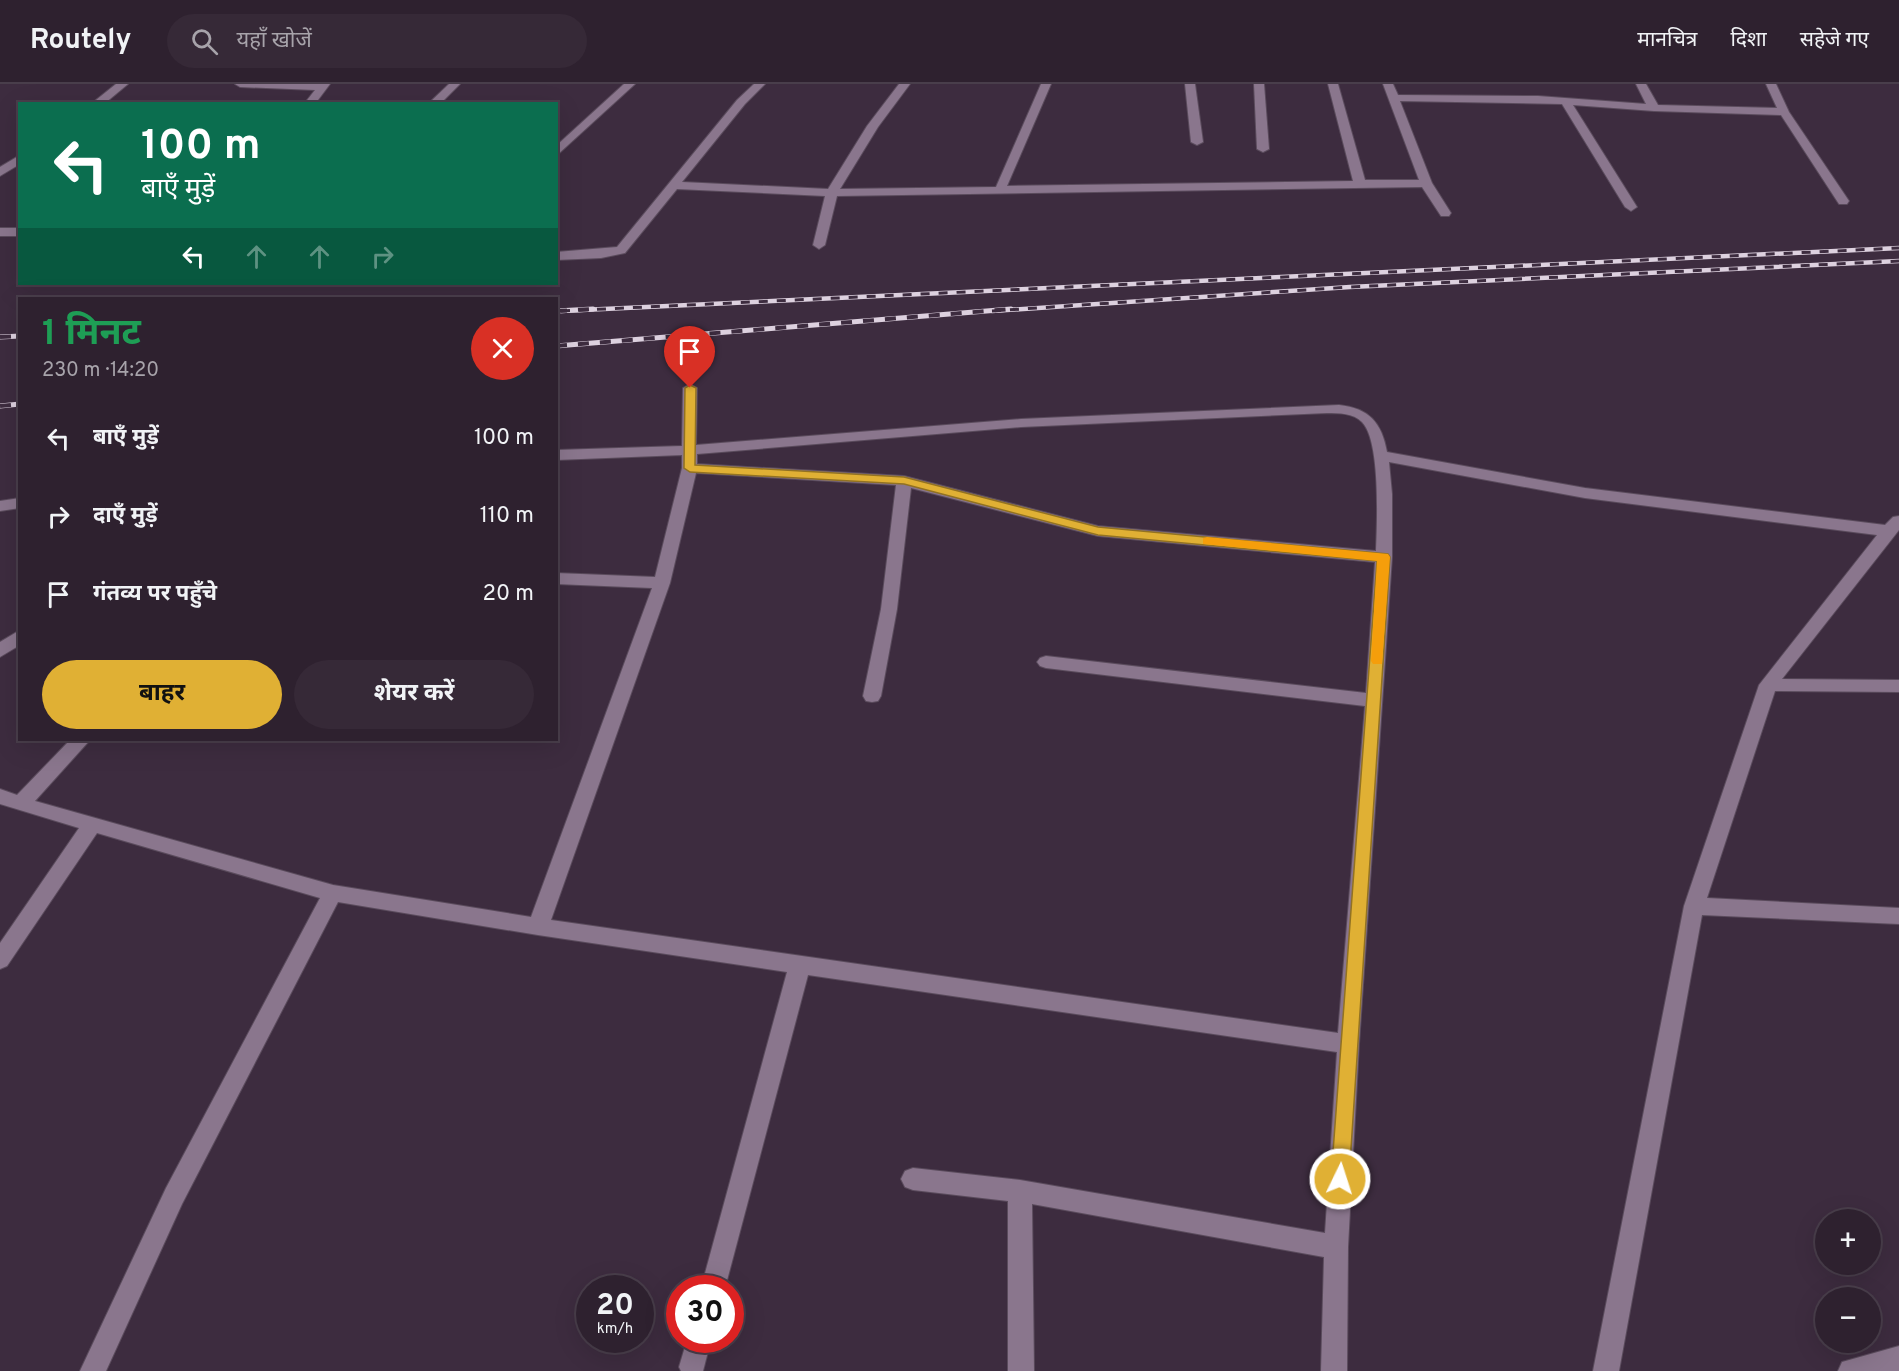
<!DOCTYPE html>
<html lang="hi">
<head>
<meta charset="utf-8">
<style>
  :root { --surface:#2e212f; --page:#362937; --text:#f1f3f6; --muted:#a7a3aa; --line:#493e4b; --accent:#e0b034 }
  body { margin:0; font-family:Overpass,"Noto Sans Devanagari",sans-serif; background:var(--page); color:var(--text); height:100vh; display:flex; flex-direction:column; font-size:22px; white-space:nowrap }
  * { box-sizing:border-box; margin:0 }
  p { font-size:20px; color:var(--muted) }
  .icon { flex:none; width:33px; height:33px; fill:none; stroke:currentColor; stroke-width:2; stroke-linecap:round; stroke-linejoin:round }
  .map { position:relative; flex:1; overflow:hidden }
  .side { position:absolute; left:18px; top:213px; width:540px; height:444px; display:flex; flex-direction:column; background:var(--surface); border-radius:0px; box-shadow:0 6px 24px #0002,0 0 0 2px var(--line) }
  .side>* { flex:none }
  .guide { position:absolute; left:18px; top:18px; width:540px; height:183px; border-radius:0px; box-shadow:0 6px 24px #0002,0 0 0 2px var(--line); background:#0b6e4f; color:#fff; overflow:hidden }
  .buttons { position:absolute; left:1815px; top:1125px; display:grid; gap:12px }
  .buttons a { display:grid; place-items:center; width:66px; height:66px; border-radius:50%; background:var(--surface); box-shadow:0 6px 24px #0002,0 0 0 2px var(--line); font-size:30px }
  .speed { position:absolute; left:576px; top:1191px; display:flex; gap:12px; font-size:30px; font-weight:700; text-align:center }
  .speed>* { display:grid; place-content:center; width:78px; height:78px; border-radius:50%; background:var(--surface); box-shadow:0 6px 24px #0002,0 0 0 2px var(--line); line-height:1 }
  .speed small { font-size:15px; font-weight:400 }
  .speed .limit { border:9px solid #d22; background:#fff; color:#111 }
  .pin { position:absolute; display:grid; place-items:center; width:51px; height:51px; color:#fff; margin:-62px -26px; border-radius:50% 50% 50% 0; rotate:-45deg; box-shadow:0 0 6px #0007 }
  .pin .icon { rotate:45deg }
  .me { position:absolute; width:66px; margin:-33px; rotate:4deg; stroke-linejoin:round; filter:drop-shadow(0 0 4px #0008) }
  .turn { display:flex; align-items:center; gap:21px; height:126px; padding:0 24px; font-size:27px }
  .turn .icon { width:78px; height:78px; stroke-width:2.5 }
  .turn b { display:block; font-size:42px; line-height:51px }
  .lanes { display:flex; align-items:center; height:57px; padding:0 24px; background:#0003; justify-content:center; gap:30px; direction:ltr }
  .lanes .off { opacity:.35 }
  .round { display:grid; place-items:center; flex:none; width:63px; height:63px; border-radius:32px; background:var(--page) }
  .head { display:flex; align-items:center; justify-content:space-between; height:102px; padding:0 24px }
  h1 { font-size:36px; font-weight:700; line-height:45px; color:#1e9e55 }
  .button { display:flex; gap:12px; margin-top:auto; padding:12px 24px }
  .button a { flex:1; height:69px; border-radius:36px; background:var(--accent); color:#111; font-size:24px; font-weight:700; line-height:69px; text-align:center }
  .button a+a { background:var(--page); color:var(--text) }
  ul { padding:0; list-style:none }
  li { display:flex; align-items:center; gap:18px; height:78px; padding:0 24px }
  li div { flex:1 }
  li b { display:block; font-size:22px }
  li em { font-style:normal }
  header { display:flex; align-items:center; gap:36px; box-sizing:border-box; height:84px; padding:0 30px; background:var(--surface); border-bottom:2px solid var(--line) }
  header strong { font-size:28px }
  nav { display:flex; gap:33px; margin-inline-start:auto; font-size:21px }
  .search { width:420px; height:54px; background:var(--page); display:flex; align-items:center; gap:15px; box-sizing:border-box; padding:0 21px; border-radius:33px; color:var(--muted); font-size:22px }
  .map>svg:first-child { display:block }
</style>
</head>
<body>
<header>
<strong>Routely</strong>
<div class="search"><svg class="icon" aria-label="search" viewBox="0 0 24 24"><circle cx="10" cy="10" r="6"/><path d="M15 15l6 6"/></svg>यहाँ खोजें</div>
<nav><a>मानचित्र</a><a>दिशा</a><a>सहेजे गए</a></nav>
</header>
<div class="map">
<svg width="1899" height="1287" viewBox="0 0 1899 1287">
  <rect width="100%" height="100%" fill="#3d2c3f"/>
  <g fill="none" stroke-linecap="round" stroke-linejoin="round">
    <defs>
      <g id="minor">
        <path d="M 116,0 L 128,0 L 104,20 L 91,20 Z"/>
        <path d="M 235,0 L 330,0 L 315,20 L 304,20 L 315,6 L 240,3 Z"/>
        <path d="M 449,0 L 460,0 L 440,20 L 428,20 Z"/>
        <path d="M 624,0 L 635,0 L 556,72 L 556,62 Z"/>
        <path d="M 754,0 L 765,0 L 745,20 L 682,98 L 828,105 L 867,42 L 899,0 L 910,0 L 878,43 L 840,105 L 996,103 L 1041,0 L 1051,0 L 1007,102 L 1353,97 L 1328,0 L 1338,0 L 1365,96 L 1419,96 L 1383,0 L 1393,0 L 1398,11 L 1538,12 L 1646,20 L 1636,0 L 1646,0 L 1658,21 L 1777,24 L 1766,0 L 1776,0 L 1789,28 L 1849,117 L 1847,120 L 1839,120 L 1781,31 L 1654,27 L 1573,21 L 1637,123 L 1631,127 L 1625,123 L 1562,20 L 1400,17 L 1432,99 L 1451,129 L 1449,132 L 1441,132 L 1422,103 L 837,112 L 825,161 L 819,165 L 813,161 L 825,112 L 677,105 L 625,169 L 601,174 L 556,176 L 556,168 L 617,163 L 737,16 Z"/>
        <path d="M 1185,0 L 1195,0 L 1203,58 L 1197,61 L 1191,58 Z"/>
        <path d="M 1254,0 L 1264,0 L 1269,65 L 1263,68 L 1257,65 Z"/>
        <path d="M 20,71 L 20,80 L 0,92 L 0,83 Z"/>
        <rect x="0" y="144" width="20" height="8"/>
        <path d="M 690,300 L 697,304 L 696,361 L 1021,335 L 1339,321 C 1369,324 1382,339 1387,368 L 1585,404 L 1885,441 L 1893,433 L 1899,432 L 1899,446 L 1782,595 L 1899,596 L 1899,608 L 1775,607 L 1707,814 L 1899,824 L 1899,840 L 1702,831 L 1619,1287 L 1593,1287 L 1684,822 L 1759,601 L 1877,451 L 1585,414 L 1389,378 L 1392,410 L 1392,473 L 1359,960 L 1348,1163 L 1347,1287 L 1321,1287 L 1324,1173 L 1032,1120 L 1034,1287 L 1008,1287 L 1008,1117 L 913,1106 L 905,1103 L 901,1095 L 905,1087 L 913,1084 L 1020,1096 L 1325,1149 L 1337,968 L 808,891 L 725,1204 L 701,1204 L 787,888 L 538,851 L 338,818 L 182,1120 L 106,1287 L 80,1287 L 166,1104 L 320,814 L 97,749 L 7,882 L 0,885 L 0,859 L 79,744 L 0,720 L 0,705 L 17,711 L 70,656 L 90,656 L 35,717 L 333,801 L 531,833 L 652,504 L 556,500 L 556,489 L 655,493 L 682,384 L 682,371 L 556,376 L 556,366 L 682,362 L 683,304 ZM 1327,329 C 1339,329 1353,329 1362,338 C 1381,357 1377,440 1376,467 L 1098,442 L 904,392 L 697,380 L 697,370 L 1021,343 ZM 696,389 L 896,401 L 881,525 L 863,612 L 866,617 L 872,618 L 878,617 L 881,612 L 897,525 L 911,404 L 1098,452 L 1375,478 L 1366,609 L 1046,572 L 1040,574 L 1037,578 L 1040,582 L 1046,584 L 1365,622 L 1338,949 L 551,836 L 670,499 Z"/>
        <path d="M 20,414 L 20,424 L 0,427 L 0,417 Z"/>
        <path d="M 20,546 L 20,561 L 0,573 L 0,558 Z"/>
        <path d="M 687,1256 L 711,1256 L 703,1287 L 681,1287 L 679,1283 Z"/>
        <path d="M 1899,1262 L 1899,1287 L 1838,1287 L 1842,1278 Z"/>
      </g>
    </defs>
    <use href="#minor" stroke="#5a4b5c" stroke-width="2"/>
    <use href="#minor" fill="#8a768d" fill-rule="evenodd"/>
    <defs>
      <g id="rail-far1">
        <path d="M 561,227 L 1899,164"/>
        <path d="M 992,227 L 1350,203 L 1899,177"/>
      </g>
      <g id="rail">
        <path d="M 556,227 L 593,225"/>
        <path d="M 0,253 L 20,252"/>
        <path d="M 556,262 L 1011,225"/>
        <path d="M 0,322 L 20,320"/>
      </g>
    </defs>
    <use href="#rail-far1" stroke="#ddd1df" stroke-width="4.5"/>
    <use href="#rail" stroke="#ddd1df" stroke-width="5"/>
    <use href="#rail-far1" stroke="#3d2c3f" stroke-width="3" stroke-dasharray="9" stroke-linecap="butt"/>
    <use href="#rail" stroke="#3d2c3f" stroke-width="4" stroke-dasharray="11" stroke-linecap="butt"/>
  </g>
  <path fill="#e0b034" stroke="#927222" stroke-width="1.5" d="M 690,301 L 696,304 L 695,381 L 904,393 L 1098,443 L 1388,470 L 1390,473 L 1349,1095 L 1346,1101 L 1340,1104 L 1334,1101 L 1331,1095 L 1377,477 L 1098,451 L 904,400 L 690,388 L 684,384 L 685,304 Z"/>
  <path fill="#f59e0b" d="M 1207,453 L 1388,470 L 1390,473 L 1382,580 L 1373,580 L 1371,577 L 1377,477 L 1203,460 L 1203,454 Z"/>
</svg>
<div class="buttons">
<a>+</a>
<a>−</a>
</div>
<div class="speed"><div>20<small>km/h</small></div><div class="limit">30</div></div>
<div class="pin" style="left:690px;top:304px;background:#d93025"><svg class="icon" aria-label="arrive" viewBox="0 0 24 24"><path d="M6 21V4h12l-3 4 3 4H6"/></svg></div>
<svg class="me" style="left:1340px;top:1095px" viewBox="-20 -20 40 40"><circle r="17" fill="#e0b034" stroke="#fff" stroke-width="3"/><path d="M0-11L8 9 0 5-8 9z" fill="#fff"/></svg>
<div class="guide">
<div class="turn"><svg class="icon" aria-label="left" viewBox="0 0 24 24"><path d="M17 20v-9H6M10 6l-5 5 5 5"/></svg><div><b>100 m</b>बाएँ मुड़ें</div></div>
<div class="lanes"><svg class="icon" aria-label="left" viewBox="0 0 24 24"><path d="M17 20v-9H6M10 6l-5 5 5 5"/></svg><svg class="icon off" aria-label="ahead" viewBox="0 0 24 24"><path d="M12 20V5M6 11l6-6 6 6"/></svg><svg class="icon off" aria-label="ahead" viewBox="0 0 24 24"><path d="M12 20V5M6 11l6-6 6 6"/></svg><svg class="icon off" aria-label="right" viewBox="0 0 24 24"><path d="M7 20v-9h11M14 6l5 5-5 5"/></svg></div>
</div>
<section class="side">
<div class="head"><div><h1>1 मिनट</h1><p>230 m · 14:20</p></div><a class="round" style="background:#d93025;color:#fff"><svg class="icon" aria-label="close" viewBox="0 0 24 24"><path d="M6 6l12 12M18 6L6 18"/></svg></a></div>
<ul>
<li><svg class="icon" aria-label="left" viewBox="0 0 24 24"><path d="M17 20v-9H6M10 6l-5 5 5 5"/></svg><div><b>बाएँ मुड़ें</b></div><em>100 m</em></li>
<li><svg class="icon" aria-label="right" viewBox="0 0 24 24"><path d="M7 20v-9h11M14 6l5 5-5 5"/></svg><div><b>दाएँ मुड़ें</b></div><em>110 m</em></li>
<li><svg class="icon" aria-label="arrive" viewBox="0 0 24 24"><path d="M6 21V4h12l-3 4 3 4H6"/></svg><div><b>गंतव्य पर पहुँचे</b></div><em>20 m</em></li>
</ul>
<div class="button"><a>बाहर</a><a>शेयर करें</a></div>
</section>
</div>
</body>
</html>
